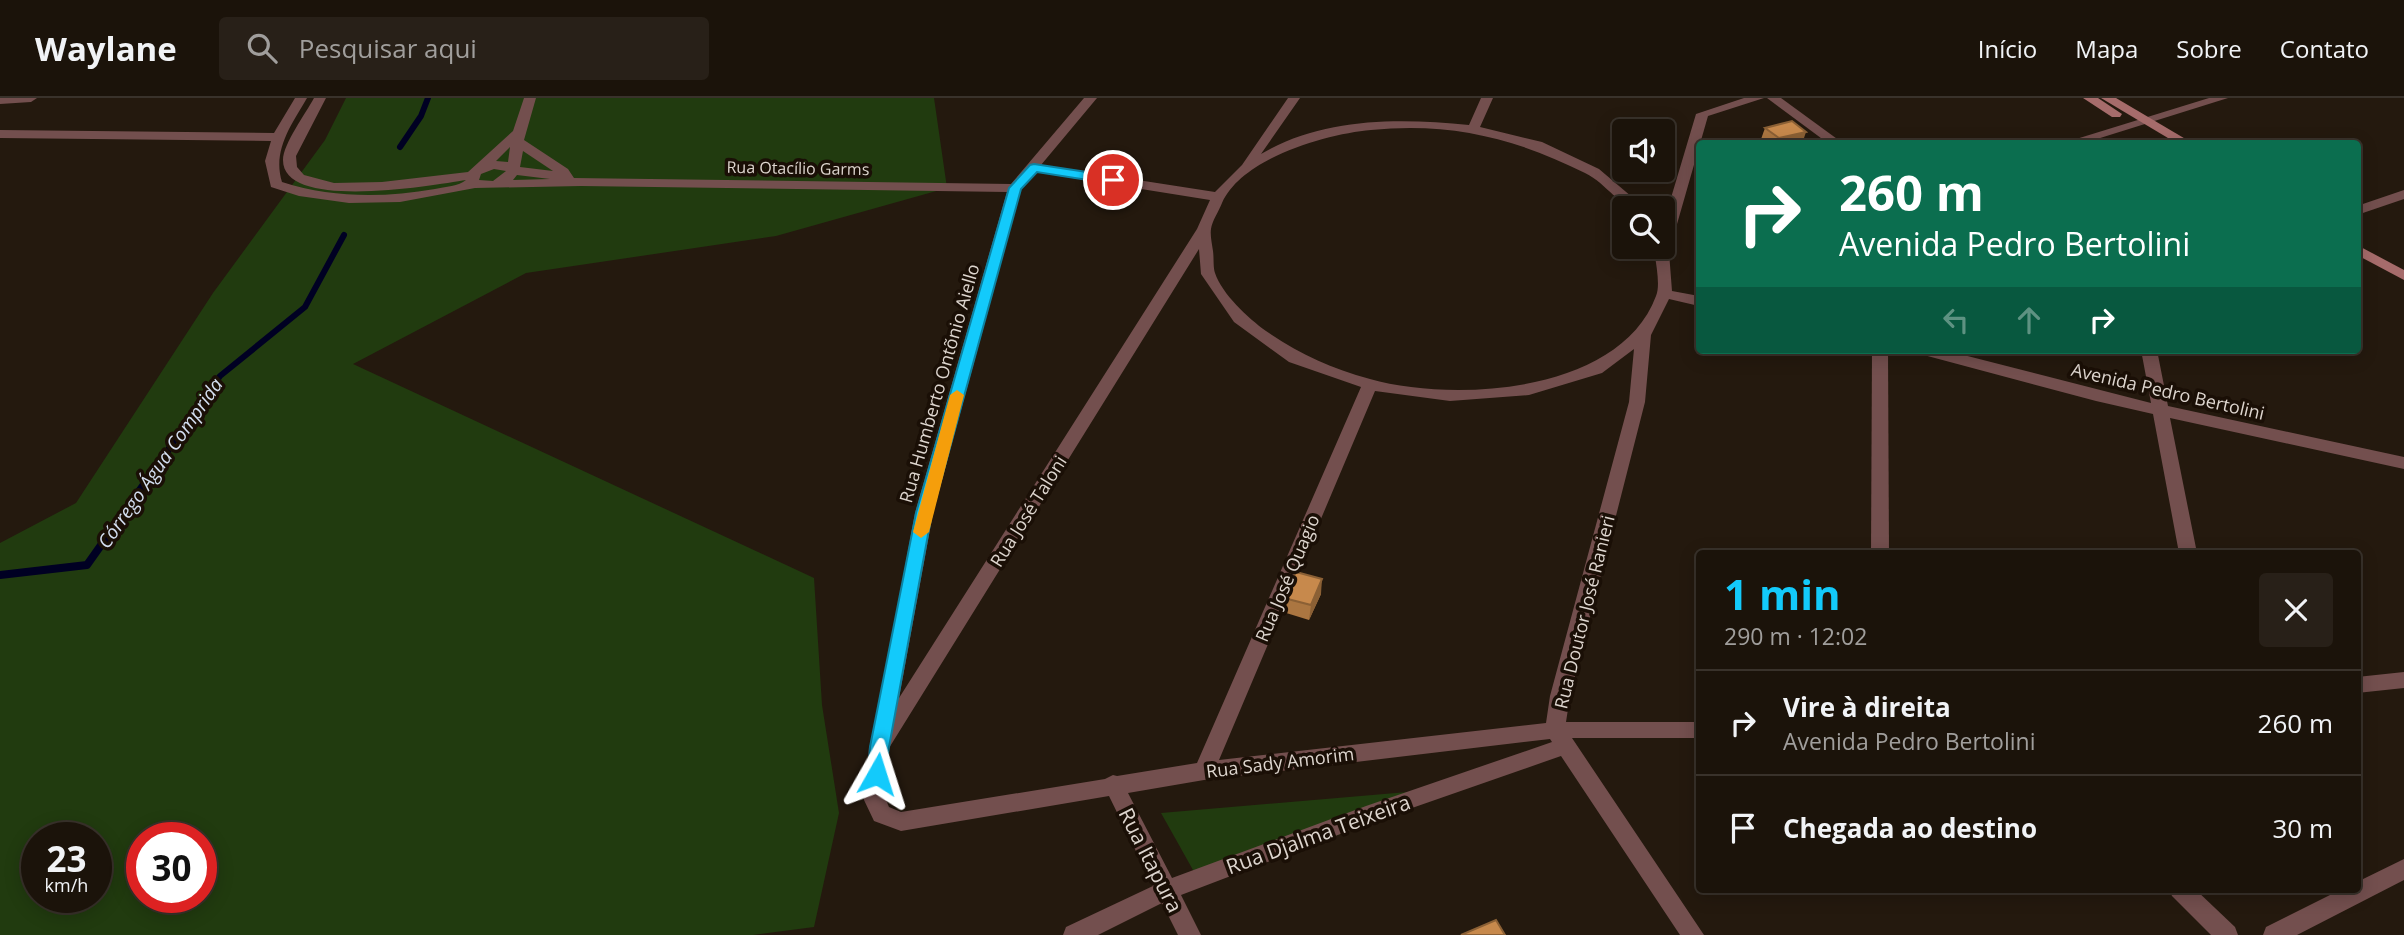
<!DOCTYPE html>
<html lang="pt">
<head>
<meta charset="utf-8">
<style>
  :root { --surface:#1b130a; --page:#282018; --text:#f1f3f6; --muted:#a09e9c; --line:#39322b; --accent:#13cafb }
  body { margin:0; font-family:"Open Sans",sans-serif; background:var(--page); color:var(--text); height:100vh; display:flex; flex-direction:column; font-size:26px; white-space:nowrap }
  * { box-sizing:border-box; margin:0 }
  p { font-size:23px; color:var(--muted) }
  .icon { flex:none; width:38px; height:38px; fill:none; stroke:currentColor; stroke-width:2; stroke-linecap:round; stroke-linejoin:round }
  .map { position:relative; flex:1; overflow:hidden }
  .side { position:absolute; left:1696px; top:452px; width:665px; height:343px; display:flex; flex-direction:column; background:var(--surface); border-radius:7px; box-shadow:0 4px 18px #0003,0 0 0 2px var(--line) }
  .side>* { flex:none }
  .banner { position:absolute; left:1696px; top:42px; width:665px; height:214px; border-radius:7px; box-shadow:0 4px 18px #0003,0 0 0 2px var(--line); background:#0b6e4f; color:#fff; overflow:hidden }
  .controls { position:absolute; left:1612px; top:21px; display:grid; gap:14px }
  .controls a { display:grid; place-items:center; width:63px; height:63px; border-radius:7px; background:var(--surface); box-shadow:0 4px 18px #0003,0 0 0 2px var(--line); font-size:35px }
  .speed { position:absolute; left:21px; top:724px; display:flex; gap:14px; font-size:35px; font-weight:700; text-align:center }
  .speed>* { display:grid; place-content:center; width:91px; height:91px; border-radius:50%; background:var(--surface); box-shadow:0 4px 18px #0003,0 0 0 2px var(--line); line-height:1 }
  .speed small { font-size:18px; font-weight:400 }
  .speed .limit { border:10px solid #d22; background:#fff; color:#111 }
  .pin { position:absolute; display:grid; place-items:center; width:60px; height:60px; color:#fff; margin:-30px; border:4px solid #fff; border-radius:50%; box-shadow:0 2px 7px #0007 }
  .me { position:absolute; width:77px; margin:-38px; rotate:6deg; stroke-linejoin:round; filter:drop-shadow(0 0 5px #0008) }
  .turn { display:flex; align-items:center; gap:24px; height:147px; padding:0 28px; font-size:32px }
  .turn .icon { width:91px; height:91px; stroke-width:2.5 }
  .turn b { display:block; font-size:49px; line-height:60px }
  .lanes { display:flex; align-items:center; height:66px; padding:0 28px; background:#0003; justify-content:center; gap:35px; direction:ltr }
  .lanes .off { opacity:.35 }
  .round { display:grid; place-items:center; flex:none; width:74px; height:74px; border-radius:7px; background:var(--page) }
  .overview { display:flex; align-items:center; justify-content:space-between; height:119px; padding:0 28px }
  h1 { font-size:42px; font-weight:700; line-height:52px; color:var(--accent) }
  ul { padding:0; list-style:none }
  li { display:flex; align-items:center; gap:21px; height:105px; padding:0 28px; border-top:2px solid var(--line) }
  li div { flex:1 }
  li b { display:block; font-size:26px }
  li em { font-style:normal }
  header { display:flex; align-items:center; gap:42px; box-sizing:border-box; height:98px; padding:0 35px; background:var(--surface); border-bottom:2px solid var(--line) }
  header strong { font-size:33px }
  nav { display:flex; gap:38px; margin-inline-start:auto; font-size:24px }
  .search { width:490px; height:63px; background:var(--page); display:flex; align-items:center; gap:18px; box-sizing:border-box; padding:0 24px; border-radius:7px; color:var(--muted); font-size:26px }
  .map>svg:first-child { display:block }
</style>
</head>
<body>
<header>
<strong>Waylane</strong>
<div class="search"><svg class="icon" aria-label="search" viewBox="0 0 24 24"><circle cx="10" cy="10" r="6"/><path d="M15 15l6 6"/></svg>Pesquisar aqui</div>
<nav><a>Início</a><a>Mapa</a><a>Sobre</a><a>Contato</a></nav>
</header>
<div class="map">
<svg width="2404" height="837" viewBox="0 0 2404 837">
  <rect width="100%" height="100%" fill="#24190e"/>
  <g fill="#213b0f" fill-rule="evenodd">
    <path d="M 346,0 L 934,0 L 947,90 L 776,138 L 526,175 L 353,266 L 814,480 L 822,607 L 839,715 L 814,829 L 753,837 L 0,837 L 0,445 L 76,405 L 213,195 L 325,42 ZM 37,740 L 96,740 L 96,800 L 37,800 ZM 142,740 L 201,740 L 201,800 L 142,800 Z"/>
    <path d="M 1466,689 L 1202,788 L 1161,715 Z"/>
  </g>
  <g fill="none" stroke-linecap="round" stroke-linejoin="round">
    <g stroke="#000023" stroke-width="6">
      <path d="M 400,49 L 421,18 L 428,0"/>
      <path d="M 165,356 L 220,278 L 305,209 L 344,137"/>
    </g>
    <path stroke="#000023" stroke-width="8" d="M 0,477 L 87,467 L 167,354"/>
    <g fill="#734f4e" fill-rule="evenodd">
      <path d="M 0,0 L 37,0 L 31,4 L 0,6 Z"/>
      <path d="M 295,0 L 307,0 C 292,26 272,52 282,84 C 332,100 383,100 435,91 C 445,89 459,88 466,82 C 434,87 283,114 283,62 C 283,46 306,15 314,0 L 326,0 L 296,58 L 297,69 L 304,77 L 334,85 L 382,84 L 468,74 L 513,33 L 524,0 L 536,0 L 524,42 L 568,71 L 574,80 L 1011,86 L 1084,0 L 1097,0 L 1041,67 L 1215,94 L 1242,67 L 1288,0 L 1300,0 L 1261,56 C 1323,19 1400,20 1469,27 L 1481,0 L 1493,0 L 1480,29 L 1542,44 L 1599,71 L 1645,110 C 1617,110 1608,86 1585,75 C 1515,40 1450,24 1371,32 C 1326,36 1242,60 1222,105 C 1219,113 1212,123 1211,131 C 1210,137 1212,146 1213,153 C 1214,160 1213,169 1215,175 C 1222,196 1248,220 1266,233 C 1300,256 1330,270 1370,281 C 1455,305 1620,295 1656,198 C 1661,186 1655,163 1654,149 L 1662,149 L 1662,130 L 1696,16 L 1744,0 L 1764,0 L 1708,18 L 1669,154 L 1672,193 L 1699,198 L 1699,208 L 1669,201 L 1651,237 L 1645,304 L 1570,598 L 1566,624 L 1699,624 L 1699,640 L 1572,640 L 1704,837 L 1680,837 L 1561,658 L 1369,725 L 1181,797 L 1201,837 L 1178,837 L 1162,805 L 1098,837 L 1063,837 L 1066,829 L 1153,788 L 1109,698 L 901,733 L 874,723 L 864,702 L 869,649 L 873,641 L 915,415 L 1007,94 L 581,88 L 475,90 L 400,104 L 349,105 L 299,98 L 271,89 L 265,63 L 271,43 L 0,40 L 0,32 L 274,35 ZM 510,49 L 508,64 L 496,63 ZM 523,53 L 553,73 L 520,69 ZM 494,71 L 506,73 L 493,83 L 479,82 L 481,76 ZM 1035,74 L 1210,102 L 1197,131 L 899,600 L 933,415 L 1021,91 ZM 517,77 L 550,81 L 513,82 ZM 1199,151 L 1201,176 L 1234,224 L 1289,264 L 1361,289 L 1197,665 L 1117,678 L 1113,677 L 1105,681 L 901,714 L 889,709 L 886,702 L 889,650 ZM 1634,251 L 1629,304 L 1550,598 L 1546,625 L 1219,662 L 1375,293 L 1450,303 L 1529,297 L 1602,275 ZM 1550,641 L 1552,644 L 1366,708 L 1172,780 L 1128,695 L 1204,682 Z"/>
      <path d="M 1767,0 L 1781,0 L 1844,46 L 1829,46 Z"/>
      <path d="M 2209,0 L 2228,0 L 2081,46 L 2060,46 Z"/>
      <path d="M 2404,92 L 2404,101 L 2357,117 L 2357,108 Z"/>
      <path d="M 1872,252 L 1888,252 L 1889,455 L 1871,455 Z"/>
      <path d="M 1917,252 L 1944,252 L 2151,305 L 2141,252 L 2157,252 L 2168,308 L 2404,359 L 2404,371 L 2170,320 L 2197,455 L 2179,455 L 2153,316 L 2096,303 L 1920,256 Z"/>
      <path d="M 2404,574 L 2404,590 L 2357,595 L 2357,579 Z"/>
      <path d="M 2404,761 L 2404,782 L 2297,837 L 2263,837 L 2266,829 L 2342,791 L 2357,791 L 2357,784 Z"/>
      <path d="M 2169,791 L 2195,791 L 2235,829 L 2238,837 L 2211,837 L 2172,798 Z"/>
    </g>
    <g fill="#a66c6b" fill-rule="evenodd">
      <path d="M 2083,0 L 2098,0 L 2122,16 L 2120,19 L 2112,19 Z"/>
      <path d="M 2101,0 L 2116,0 L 2194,46 L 2178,46 Z"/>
      <path d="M 2357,147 L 2404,172 L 2404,182 L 2357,157 Z"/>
    </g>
  </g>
  <g fill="#ab7641">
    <path d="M 1765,30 L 1802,46 L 1762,46 L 1760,44 Z"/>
    <path d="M 1321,496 L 1309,522 L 1283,514 L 1284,500 Z"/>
  </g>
  <g fill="#8b6035">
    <path d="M 1806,34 L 1802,46 L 1777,46 L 1779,40 Z"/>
    <path d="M 1322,481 L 1321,496 L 1309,522 L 1311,507 Z"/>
  </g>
  <g fill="#c7894c" stroke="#8b6035" stroke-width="2">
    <path d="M 1792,23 L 1806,34 L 1779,40 L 1765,30 Z"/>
    <path d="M 1296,474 L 1322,481 L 1311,507 L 1284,500 Z"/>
    <path d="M 1496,822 L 1505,837 L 1461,837 Z"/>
  </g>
  <path fill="#13cafb" stroke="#0c83a3" stroke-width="2" d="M 1034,66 L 1113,78 L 1119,82 L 1113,86 L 1037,74 L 1021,91 L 932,415 L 889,649 L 884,681 L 877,684 L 871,681 L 868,676 L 870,649 L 916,415 L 1009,90 L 1030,67 Z"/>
  <path fill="#f59e0b" d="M 957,292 L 964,297 L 929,434 L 921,440 L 913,434 L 950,297 Z"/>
  <g text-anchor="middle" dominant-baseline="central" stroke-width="7" stroke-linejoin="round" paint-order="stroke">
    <g font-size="16" fill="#ddd5ce" stroke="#1a0f06">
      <text transform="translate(798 70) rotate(1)">Rua Otacílio Garms</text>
    </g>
    <g font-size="18" fill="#ddd5ce" stroke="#1a0f06">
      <text transform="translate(939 285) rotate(-74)">Rua Humberto Ontõnio Aiello</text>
      <text transform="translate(2168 293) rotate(13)">Avenida Pedro Bertolini</text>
      <text transform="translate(1028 413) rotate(-58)">Rua José Taloni</text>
      <text transform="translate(1287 480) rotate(-67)">Rua José Quagio</text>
      <text transform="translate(1584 514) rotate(-76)">Rua Doutor José Ranieri</text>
      <text transform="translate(1280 664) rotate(-7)">Rua Sady Amorim</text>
    </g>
    <g font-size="19" font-style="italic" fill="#d5e0f2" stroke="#1a0f06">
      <text transform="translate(160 365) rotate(-55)">Córrego Água Comprida</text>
    </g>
    <g font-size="21" fill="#ddd5ce" stroke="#1a0f06">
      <text transform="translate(1318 736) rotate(-20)">Rua Djalma Teixeira</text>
      <text transform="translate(1151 762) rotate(63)">Rua Itapura</text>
    </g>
  </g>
</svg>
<div class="controls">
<a><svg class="icon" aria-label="sound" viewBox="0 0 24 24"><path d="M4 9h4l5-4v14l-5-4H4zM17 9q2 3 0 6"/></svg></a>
<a><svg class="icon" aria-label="search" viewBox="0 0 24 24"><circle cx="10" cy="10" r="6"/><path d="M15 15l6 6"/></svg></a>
</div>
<div class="speed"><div>23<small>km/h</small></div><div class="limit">30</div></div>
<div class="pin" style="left:1113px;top:82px;background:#d93025"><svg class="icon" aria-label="arrive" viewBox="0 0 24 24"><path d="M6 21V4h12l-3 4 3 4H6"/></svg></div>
<svg class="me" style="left:877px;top:676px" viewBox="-20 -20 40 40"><path d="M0-17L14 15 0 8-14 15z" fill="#13cafb" stroke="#fff" stroke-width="4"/></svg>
<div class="banner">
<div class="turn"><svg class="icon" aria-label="right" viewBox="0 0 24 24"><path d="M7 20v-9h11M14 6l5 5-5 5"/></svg><div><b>260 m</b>Avenida Pedro Bertolini</div></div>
<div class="lanes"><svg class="icon off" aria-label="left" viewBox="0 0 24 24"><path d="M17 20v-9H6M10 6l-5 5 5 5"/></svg><svg class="icon off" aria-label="ahead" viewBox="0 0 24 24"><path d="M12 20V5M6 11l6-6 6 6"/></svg><svg class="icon" aria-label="right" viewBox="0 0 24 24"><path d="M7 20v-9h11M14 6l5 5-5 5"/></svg></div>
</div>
<section class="side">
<div class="overview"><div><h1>1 min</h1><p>290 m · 12:02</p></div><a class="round"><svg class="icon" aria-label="close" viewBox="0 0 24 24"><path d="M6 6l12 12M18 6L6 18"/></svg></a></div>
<ul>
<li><svg class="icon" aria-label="right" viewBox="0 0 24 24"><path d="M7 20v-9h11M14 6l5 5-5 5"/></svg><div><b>Vire à direita</b><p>Avenida Pedro Bertolini</p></div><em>260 m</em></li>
<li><svg class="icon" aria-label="arrive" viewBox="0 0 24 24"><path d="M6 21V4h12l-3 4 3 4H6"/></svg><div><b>Chegada ao destino</b></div><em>30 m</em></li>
</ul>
</section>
</div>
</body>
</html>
